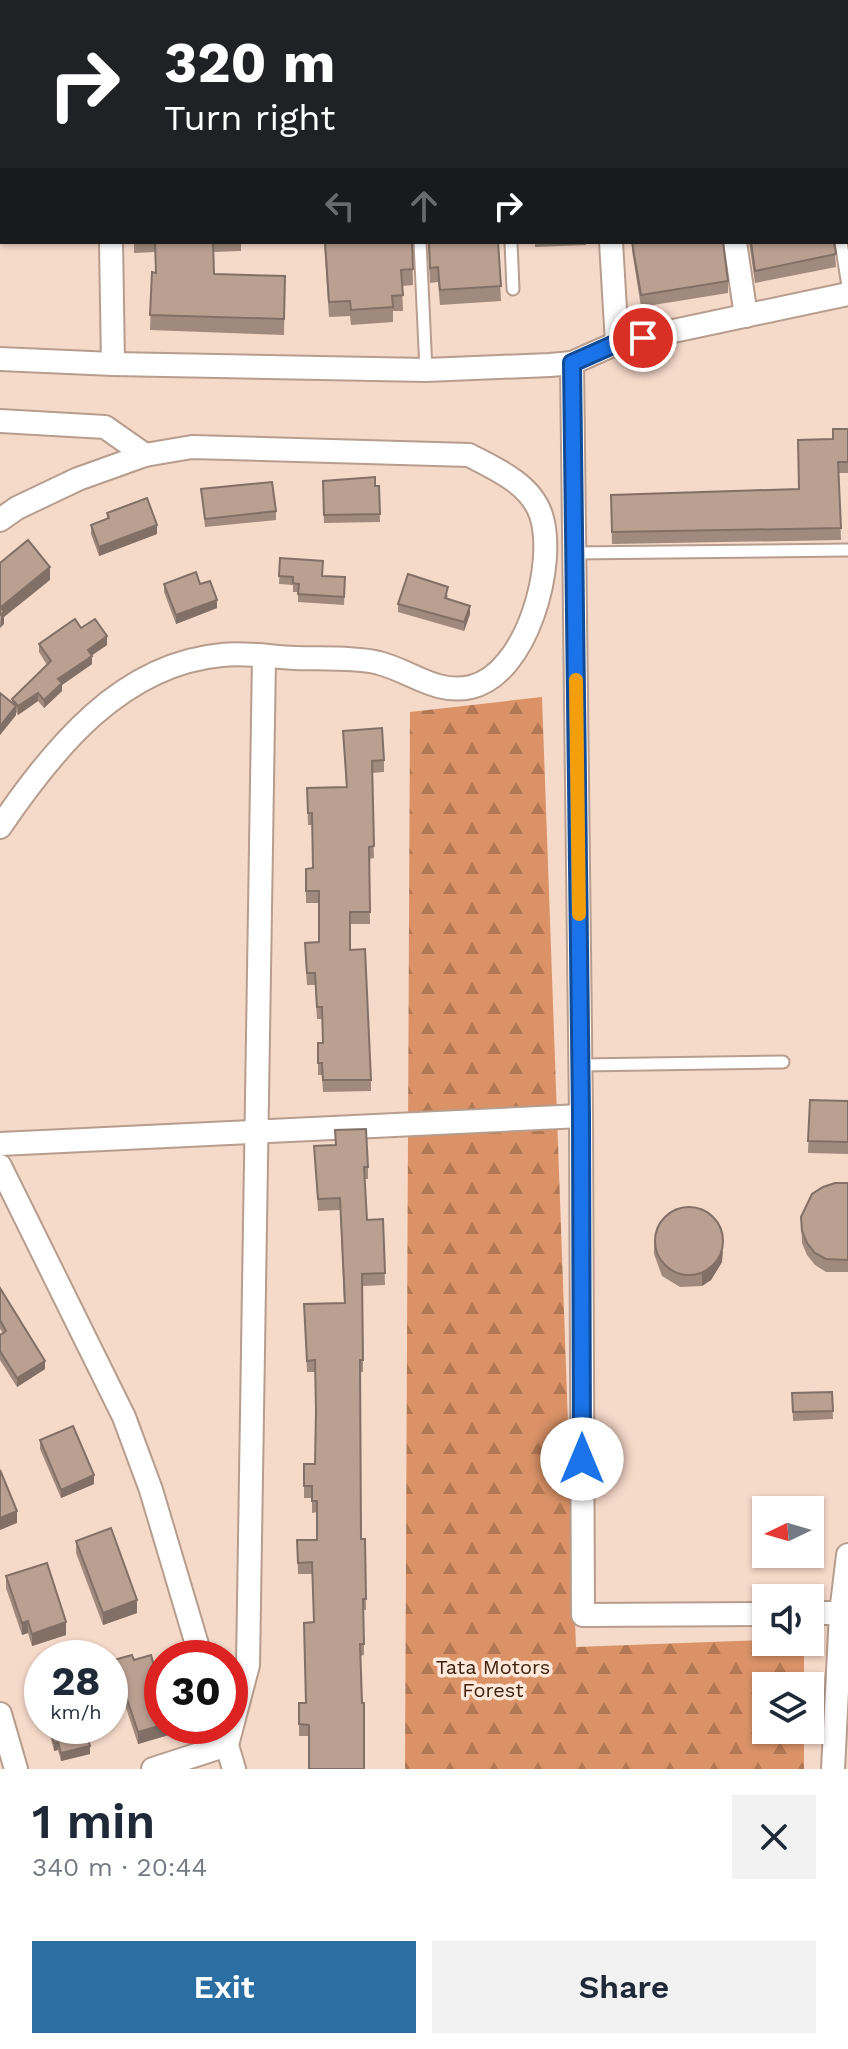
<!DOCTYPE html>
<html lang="en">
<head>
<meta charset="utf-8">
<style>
  :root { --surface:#fff; --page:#f2f2f3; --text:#1f2937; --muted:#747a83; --accent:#2a6ea3 }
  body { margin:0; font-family:"Work Sans",sans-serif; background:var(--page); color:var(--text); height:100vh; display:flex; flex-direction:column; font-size:30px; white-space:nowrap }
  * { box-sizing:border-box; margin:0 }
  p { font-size:26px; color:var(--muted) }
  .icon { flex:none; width:44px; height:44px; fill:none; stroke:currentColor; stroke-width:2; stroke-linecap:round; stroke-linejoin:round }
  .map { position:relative; height:1769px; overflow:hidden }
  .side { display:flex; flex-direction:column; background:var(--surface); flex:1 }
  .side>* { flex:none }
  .top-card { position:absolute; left:0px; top:0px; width:848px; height:244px; box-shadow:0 2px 6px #0004; background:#202124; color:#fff; overflow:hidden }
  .needle { width:52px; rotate:265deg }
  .buttons { position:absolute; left:752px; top:1496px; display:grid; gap:16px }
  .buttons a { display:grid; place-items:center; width:72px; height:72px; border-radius:0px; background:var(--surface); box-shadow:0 2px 6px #0004; font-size:40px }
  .speed { position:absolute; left:24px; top:1640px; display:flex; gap:16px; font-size:40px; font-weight:700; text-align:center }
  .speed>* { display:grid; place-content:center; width:104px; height:104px; border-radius:50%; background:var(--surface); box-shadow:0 2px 6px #0004; line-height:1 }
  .speed small { font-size:20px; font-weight:400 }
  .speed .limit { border:12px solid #d22; background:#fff; color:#111 }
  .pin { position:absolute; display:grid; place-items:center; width:68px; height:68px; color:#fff; margin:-34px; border:4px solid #fff; border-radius:50%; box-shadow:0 2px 8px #0007 }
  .me { position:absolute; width:88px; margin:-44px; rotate:0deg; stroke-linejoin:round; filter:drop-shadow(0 0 6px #0008) }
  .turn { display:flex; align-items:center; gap:28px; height:168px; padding:0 32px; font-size:36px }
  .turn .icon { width:104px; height:104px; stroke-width:2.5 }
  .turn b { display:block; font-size:56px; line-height:68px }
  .lanes { display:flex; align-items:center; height:76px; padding:0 32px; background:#0003; justify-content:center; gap:40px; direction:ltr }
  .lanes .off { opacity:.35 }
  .round { display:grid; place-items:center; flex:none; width:84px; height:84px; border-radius:0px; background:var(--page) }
  .summary { display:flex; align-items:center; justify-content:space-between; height:136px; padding:0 32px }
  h1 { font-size:48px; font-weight:600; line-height:60px }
  .primary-button { display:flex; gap:16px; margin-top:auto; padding:16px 32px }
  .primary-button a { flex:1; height:92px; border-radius:0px; background:var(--accent); color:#fff; font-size:32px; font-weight:600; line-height:92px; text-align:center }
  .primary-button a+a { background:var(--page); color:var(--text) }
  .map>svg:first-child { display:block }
</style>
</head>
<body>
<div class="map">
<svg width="848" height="1769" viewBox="0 0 848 1769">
  <defs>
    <pattern id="forest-firs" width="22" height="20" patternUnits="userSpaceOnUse" patternTransform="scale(2)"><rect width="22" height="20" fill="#da9266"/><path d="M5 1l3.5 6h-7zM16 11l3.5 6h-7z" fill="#b27854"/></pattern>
  </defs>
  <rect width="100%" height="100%" fill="#f5d9c9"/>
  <path fill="url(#forest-firs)" d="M 542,697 L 576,1647 L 766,1640 L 766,1642 L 804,1642 L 804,1686 L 766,1686 L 766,1730 L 804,1730 L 804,1769 L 405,1769 L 410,712 Z"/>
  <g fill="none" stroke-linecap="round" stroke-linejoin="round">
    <defs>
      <g id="lane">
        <path d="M 292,0 L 292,2"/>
        <path d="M 412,0 L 412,2"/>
        <path d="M 503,0 L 503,2"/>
        <path d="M 420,242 L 426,370"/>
        <path d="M 511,242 L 513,289"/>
        <path d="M 841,242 L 848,286"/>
        <path d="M 574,553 L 848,550"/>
        <path d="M 581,1065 L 783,1062"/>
      </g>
      <g id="street">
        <path d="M 108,0 L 108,2"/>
        <path d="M 602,0 L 602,2"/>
        <path d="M 789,0 L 789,2"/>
        <path d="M 846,84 L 848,84"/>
        <path d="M 111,242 L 113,364"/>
        <path d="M 611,242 L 617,343"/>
        <path d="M 735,242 L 746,316"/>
        <path d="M 0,359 L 113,364 L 426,370 L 550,365 L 572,363 L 617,343 L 848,294"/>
        <path d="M 572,363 L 581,1116 L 583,1615 L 766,1614"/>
        <path d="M 0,421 L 105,427 L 145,455"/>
        <path d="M 0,520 L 17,508 L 78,479 L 145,455 L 192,447 L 469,455 C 496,469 531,484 541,515 C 557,564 527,674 471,687 C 436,695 411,671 379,663 C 358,657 318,659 295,658 C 271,657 245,652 222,655 C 121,664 53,749 0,827"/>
        <path d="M 0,1144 L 581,1116"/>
        <path d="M 0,1166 L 124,1417 L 151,1490 L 201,1658"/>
        <path d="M 810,1613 L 841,1613"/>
        <path d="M 0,1714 L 16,1769"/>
        <path d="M 223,1732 L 234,1769"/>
        <path d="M 153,1769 L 227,1745 L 248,1665 L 264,657"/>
        <path d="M 833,1769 L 841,1613 L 848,1555"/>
      </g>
    </defs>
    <use href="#lane" stroke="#b79d8d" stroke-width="15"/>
    <use href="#street" stroke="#b79d8d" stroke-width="26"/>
    <use href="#lane" stroke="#fff" stroke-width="11"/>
    <use href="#street" stroke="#fff" stroke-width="22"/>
  </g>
  <g fill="#a08a7d">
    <path d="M 848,0 L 848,53 L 846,53 L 846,2 Z"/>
    <rect x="846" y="112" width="2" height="125"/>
    <path d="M 134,242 L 241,242 L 241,251 L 213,252 L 214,274 L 285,276 L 284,335 L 150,330 L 152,272 L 156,273 L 155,252 L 134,253 Z"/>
    <path d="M 324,242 L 412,242 L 413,285 L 402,286 L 403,311 L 393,311 L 393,322 L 351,325 L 350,316 L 329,317 Z"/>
    <path d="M 428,242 L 498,242 L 501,301 L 440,305 L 438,282 L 430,283 Z"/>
    <path d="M 535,242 L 586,242 L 586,245 L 535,247 Z"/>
    <path d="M 632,242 L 728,281 L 728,293 L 641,307 L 632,251 Z"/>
    <path d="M 749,242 L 834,242 L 836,267 L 755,283 Z"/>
    <path d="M 848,429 L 848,473 L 839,473 L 841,540 L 612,544 L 611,495 L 798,489 L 833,439 Z"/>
    <path d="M 323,481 L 379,486 L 380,522 L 324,523 Z"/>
    <path d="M 201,489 L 276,511 L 276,520 L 205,527 Z"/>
    <path d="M 107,513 L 157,534 L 99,556 L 91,534 L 91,525 L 107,519 Z"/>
    <path d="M 280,558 L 323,576 L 345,577 L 344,605 L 298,602 L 298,592 L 293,592 L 293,585 L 279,584 Z"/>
    <path d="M 164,584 L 200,584 L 217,608 L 176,624 L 164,592 Z"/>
    <path d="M 448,595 L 447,598 L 470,614 L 464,631 L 398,612 L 398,604 Z"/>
    <path d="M 81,628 L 107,645 L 92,655 L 92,664 L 62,685 L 62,691 L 44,708 L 38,701 L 18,715 L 16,712 L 16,715 L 0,735 L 0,693 L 12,703 L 12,699 L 47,665 L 39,652 L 39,644 Z"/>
    <path d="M 343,731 L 384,760 L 384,772 L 372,773 L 374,858 L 369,859 L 370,924 L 350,924 L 350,950 L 371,1080 L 371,1091 L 323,1092 L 322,1075 L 318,1075 L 318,1043 L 323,1043 L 322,1019 L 317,1019 L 315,985 L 307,985 L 305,955 L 319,942 L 319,903 L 306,903 L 306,869 L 313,868 L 312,825 L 308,825 L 307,788 L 346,787 Z"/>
    <path d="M 810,1100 L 848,1101 L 848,1154 L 808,1153 Z"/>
    <path d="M 314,1146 L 368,1167 L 368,1179 L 365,1179 L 367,1220 L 383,1219 L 385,1285 L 363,1286 L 363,1372 L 360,1372 L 361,1539 L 365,1539 L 366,1610 L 364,1610 L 364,1655 L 360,1656 L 309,1736 L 299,1736 L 299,1703 L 305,1703 L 314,1622 L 312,1574 L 298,1574 L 297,1540 L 317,1540 L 317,1512 L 312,1513 L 312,1498 L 304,1498 L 304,1464 L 315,1464 L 316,1416 L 315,1372 L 307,1372 L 304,1304 L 344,1303 L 340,1210 L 318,1211 Z"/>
    <path d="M 848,1183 L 848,1272 L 826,1272 L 815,1265 L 807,1255 L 802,1243 L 801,1217 Z"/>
    <path d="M 654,1242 L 723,1251 L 722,1262 L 711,1280 L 702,1286 L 680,1287 L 662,1276 L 654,1254 Z"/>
    <path d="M 0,1288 L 45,1369 L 17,1387 L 0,1360 L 0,1335 L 3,1333 L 0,1329 Z"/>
    <path d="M 832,1392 L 833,1419 L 793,1421 L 792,1393 Z"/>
    <path d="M 40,1440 L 94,1484 L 61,1498 L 40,1449 Z"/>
    <path d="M 76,1541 L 137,1613 L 103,1625 L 76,1553 Z"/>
    <path d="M 6,1576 L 66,1635 L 32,1646 L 28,1633 L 22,1635 L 6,1588 Z"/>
    <path d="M 114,1660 L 134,1660 L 156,1673 L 179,1726 L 179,1732 L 138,1744 L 114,1672 Z"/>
    <path d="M 48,1726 L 81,1726 L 90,1754 L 61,1761 L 58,1750 L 54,1751 Z"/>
  </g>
  <g fill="#827066">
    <path d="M 157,525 L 157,534 L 99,556 L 99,547 Z"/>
    <path d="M 50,567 L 50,580 L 4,617 L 4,624 L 0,628 L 1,607 Z"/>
    <path d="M 217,600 L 217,608 L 176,624 L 176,615 Z"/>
    <path d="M 470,606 L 470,614 L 464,631 L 464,622 Z"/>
    <path d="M 107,636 L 107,645 L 88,658 L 88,650 Z"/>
    <path d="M 92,656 L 92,664 L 62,685 L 62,691 L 44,708 L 44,700 L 58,679 Z"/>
    <path d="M 38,693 L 38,701 L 18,715 L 18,706 Z"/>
    <path d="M 16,706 L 16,715 L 0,735 L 0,726 Z"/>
    <path d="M 723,1239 L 722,1262 L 711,1280 L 702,1286 L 702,1273 Z"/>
    <path d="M 45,1361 L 45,1369 L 17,1387 L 17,1378 Z"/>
    <path d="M 94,1475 L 94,1484 L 61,1498 L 61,1490 Z"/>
    <path d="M 17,1511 L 17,1523 L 0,1530 L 0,1518 Z"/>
    <path d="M 137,1600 L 137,1613 L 103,1625 L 103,1613 Z"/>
    <path d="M 28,1621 L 28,1633 L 22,1635 L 22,1623 Z"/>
    <path d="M 66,1622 L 66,1635 L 32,1646 L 32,1634 Z"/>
    <path d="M 162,1725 L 162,1726 L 179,1726 L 179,1732 L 138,1744 L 138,1732 Z"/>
    <path d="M 58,1742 L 58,1750 L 54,1751 L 54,1743 Z"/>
    <path d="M 90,1746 L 90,1754 L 61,1761 L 61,1753 Z"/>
  </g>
  <g fill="#baa091" stroke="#827066" stroke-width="2">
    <rect x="139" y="0" width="142" height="2"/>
    <rect x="430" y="0" width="61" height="2"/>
    <rect x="528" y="0" width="49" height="2"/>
    <path d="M 635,0 L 757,0 L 758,2 L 635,2 Z"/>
    <path d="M 799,0 L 848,0 L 848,41 L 846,41 L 846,2 L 799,2 Z"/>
    <path d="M 846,112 L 848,112 L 848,225 L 846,224 Z"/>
    <path d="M 155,242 L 213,242 L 214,274 L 285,276 L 284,319 L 150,315 L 152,272 L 156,273 Z"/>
    <path d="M 325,242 L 412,242 L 413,269 L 401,270 L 403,295 L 392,296 L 393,307 L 351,310 L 350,301 L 329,302 Z"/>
    <path d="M 429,242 L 498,242 L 501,286 L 440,290 L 438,267 L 430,268 Z"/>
    <path d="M 632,242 L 723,242 L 728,281 L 641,295 Z"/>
    <path d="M 751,242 L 834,242 L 836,254 L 755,271 Z"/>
    <path d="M 833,429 L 848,429 L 848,462 L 838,462 L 841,528 L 612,532 L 611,495 L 799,489 L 798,440 L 833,439 Z"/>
    <path d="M 375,477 L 375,486 L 379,486 L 380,514 L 324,515 L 323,481 Z"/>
    <path d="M 272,482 L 276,511 L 205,519 L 201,489 Z"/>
    <path d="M 147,498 L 157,525 L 99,547 L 91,525 L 109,518 L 107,513 Z"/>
    <path d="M 28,540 L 50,567 L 1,607 L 4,612 L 0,615 L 0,563 Z"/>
    <path d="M 280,558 L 323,561 L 322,576 L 345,577 L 344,597 L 298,594 L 299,584 L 293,583 L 293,577 L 279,576 Z"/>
    <path d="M 196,572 L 200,584 L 210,581 L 217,600 L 176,615 L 164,584 Z"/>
    <path d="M 408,574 L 448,587 L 445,598 L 470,606 L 464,622 L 398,604 Z"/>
    <path d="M 75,619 L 81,628 L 95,619 L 107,636 L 88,650 L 92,656 L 58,679 L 62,683 L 44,700 L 38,693 L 18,706 L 12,699 L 51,661 L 39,644 Z"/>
    <path d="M 0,693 L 16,706 L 0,726 Z"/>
    <path d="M 382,728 L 384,760 L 372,761 L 374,846 L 369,847 L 370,912 L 350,912 L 350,950 L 365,949 L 371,1080 L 323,1080 L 322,1063 L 318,1063 L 318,1043 L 323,1043 L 322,1007 L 317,1007 L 315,973 L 307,973 L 305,943 L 319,942 L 319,891 L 306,891 L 306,869 L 313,868 L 312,813 L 308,813 L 307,788 L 347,787 L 343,731 Z"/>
    <path d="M 810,1100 L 848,1101 L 848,1142 L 808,1141 Z"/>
    <path d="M 366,1129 L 368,1167 L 364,1167 L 367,1220 L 383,1219 L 385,1273 L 362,1274 L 363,1360 L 360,1360 L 361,1539 L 365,1539 L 366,1599 L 363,1599 L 364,1644 L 360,1644 L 362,1703 L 364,1703 L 364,1769 L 309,1769 L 309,1725 L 299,1724 L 299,1703 L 306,1703 L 304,1623 L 314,1622 L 312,1562 L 298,1563 L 297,1540 L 317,1540 L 317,1501 L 312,1501 L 312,1486 L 304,1486 L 304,1464 L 315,1464 L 316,1411 L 315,1360 L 307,1361 L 304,1304 L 345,1303 L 340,1198 L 318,1199 L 314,1146 L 336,1145 L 335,1130 Z"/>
    <path d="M 835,1183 L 848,1183 L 848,1260 L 826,1259 L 815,1253 L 807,1243 L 802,1231 L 801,1217 L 812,1194 L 823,1187 Z"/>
    <circle cx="689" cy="1241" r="34"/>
    <path d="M 0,1288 L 45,1361 L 17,1378 L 0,1351 L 0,1335 L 6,1331 L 0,1320 Z"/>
    <path d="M 832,1392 L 833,1411 L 793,1412 L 792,1393 Z"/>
    <path d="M 73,1426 L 94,1475 L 61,1490 L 40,1440 Z"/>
    <path d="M 0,1470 L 17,1511 L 0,1518 Z"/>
    <path d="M 111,1528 L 137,1600 L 103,1613 L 76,1541 Z"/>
    <path d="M 47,1563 L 66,1622 L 32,1634 L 28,1621 L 22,1623 L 6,1576 Z"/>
    <path d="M 132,1655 L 134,1660 L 151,1655 L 156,1673 L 162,1671 L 162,1725 L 138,1732 L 114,1660 Z"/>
    <path d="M 50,1726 L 85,1726 L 90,1746 L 61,1753 L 58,1742 L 54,1743 Z"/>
  </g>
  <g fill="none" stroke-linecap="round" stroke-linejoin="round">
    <defs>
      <path id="route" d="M 582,1459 L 581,1116 L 572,363 L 617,343 L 643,338"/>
    </defs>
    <use href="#route" stroke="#114b97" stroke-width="20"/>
    <use href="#route" stroke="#1a73e8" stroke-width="14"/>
    <path stroke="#f59e0b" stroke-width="14" d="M 576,680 L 579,914"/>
  </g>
  <g text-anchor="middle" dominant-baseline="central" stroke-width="7" stroke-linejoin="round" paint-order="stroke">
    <g font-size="20" fill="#3f220e" stroke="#fee8da">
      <text x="493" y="1667">Tata Motors<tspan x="493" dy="23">Forest</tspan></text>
    </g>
  </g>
</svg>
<div class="buttons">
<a><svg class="needle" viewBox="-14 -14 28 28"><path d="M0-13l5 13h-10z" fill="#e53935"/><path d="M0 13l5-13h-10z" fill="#747a83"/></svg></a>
<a><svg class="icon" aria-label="sound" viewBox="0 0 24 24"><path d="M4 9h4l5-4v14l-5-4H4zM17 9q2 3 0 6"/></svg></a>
<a><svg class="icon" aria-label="layers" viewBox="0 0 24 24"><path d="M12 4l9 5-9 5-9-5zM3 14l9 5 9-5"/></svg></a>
</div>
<div class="speed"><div>28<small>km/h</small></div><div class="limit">30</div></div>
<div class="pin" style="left:643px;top:338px;background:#d93025"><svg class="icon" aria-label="arrive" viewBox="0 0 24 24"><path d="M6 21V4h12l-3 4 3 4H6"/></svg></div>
<svg class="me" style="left:582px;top:1459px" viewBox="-20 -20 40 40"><circle r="19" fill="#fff"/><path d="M0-13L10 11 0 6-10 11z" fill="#1a73e8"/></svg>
<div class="top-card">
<div class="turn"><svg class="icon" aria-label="right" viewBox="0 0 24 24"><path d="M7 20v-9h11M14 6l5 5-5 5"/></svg><div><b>320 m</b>Turn right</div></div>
<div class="lanes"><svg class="icon off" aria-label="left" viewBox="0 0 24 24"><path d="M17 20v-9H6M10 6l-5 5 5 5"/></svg><svg class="icon off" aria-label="ahead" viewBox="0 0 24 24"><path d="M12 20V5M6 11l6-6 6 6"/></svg><svg class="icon" aria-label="right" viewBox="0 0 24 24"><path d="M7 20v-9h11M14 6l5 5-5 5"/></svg></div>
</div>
</div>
<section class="side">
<div class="summary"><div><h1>1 min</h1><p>340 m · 20:44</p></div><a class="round"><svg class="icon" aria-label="close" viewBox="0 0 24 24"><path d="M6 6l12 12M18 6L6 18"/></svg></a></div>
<div class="primary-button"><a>Exit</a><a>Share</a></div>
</section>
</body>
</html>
